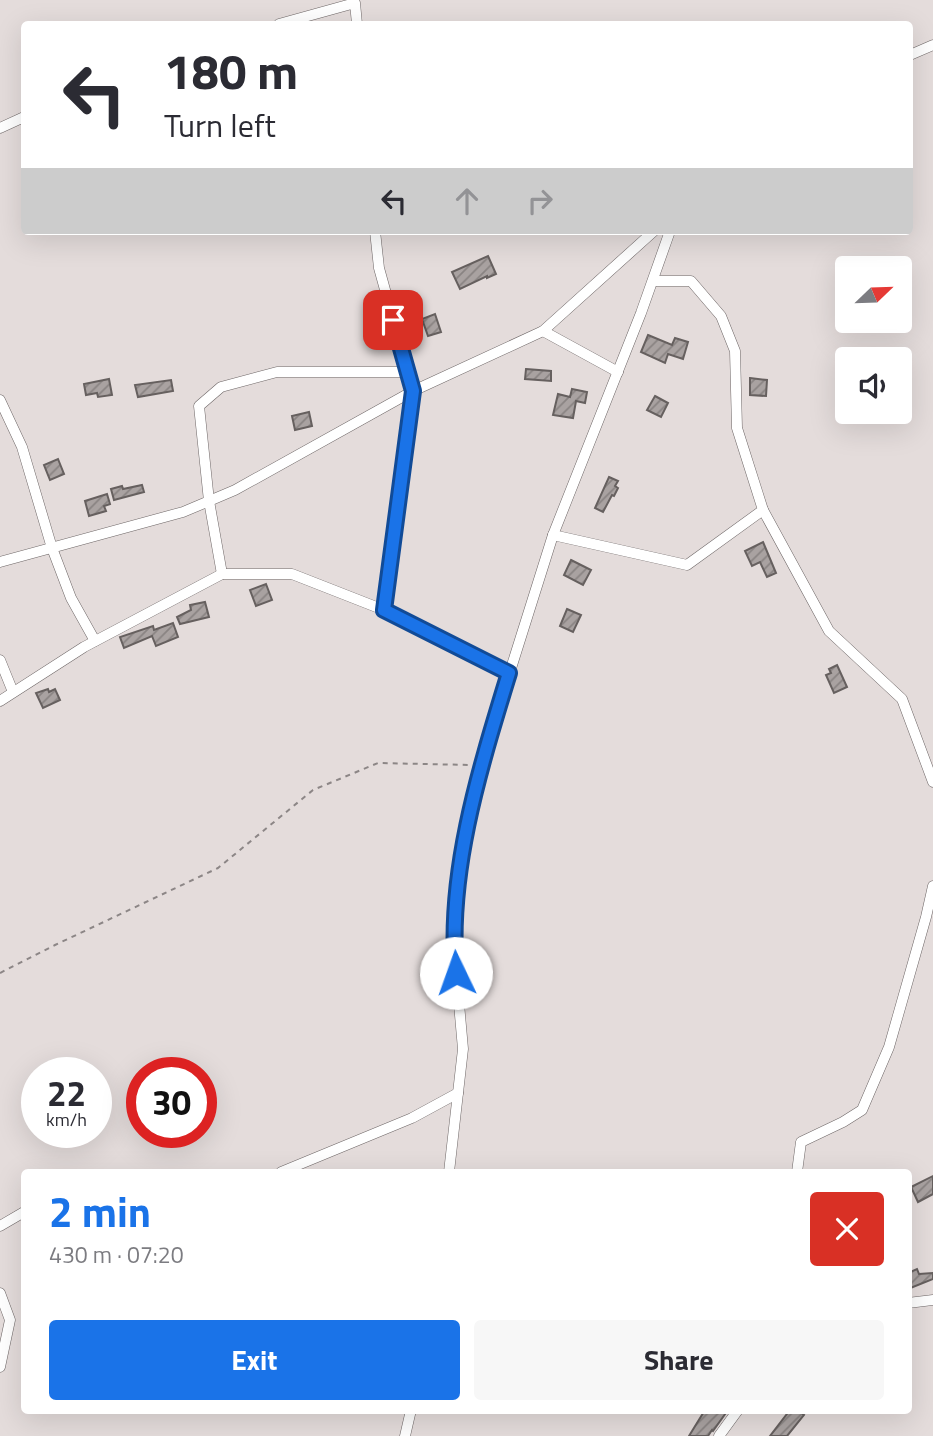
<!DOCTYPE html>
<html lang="en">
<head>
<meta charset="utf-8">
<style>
  :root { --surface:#fff; --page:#f7f7f7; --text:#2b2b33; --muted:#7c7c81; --accent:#1a73e8 }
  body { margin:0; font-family:"Titillium Web",sans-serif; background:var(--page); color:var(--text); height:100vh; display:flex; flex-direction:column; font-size:26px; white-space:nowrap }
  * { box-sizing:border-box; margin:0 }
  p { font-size:23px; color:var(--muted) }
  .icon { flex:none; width:38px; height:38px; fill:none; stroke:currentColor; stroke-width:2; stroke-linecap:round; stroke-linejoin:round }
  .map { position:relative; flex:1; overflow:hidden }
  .details { position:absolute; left:21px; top:1169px; width:891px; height:245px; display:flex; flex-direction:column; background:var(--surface); border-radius:7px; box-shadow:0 7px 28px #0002 }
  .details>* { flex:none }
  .guide { position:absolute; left:21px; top:21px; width:892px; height:214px; border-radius:7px; box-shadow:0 7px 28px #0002; background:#fff; color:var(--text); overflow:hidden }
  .needle { width:46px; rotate:67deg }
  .buttons { position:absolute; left:835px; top:256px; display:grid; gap:14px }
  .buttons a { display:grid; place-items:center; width:77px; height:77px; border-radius:7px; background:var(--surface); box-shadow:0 7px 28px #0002; font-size:35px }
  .speed { position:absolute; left:21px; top:1057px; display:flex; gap:14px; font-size:35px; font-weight:700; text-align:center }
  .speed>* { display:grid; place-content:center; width:91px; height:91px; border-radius:50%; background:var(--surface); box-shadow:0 7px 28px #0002; line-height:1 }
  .speed small { font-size:18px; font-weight:400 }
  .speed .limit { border:10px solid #d22; background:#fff; color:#111 }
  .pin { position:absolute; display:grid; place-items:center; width:60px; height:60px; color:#fff; margin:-30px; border-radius:14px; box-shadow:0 4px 10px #0006 }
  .me { position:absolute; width:77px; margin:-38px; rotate:357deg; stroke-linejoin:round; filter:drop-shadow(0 0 5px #0008) }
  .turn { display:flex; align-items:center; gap:24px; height:147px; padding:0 28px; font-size:32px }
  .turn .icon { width:91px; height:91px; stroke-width:2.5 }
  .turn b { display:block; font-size:49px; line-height:60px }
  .lanes { display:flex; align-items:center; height:66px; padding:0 28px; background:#0003; justify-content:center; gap:35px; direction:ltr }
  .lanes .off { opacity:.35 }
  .round { display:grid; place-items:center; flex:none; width:74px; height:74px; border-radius:7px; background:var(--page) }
  .headline { display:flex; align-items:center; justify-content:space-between; height:119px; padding:0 28px }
  h1 { font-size:42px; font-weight:700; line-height:52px; color:var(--accent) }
  .primary-button { display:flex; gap:14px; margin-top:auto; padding:14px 28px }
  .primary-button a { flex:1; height:80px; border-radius:7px; background:var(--accent); color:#fff; font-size:28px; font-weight:700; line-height:80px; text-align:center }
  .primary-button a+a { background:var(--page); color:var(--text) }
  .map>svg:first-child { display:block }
</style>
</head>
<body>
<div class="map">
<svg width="933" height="1436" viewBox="0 0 933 1436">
  <defs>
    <pattern id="building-hatch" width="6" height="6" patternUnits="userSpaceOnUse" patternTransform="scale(1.75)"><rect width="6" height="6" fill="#a9a2a1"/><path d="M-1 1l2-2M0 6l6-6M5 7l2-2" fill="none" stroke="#898382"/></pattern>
  </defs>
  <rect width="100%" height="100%" fill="#e4dcdb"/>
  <g fill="url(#building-hatch)" stroke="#66605f" stroke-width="2">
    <path d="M 488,256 L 496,274 L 487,278 L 487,276 L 460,289 L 452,272 Z"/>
    <path d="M 435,314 L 441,332 L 428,336 L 422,319 Z"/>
    <path d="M 648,335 L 672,345 L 675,338 L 688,342 L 683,359 L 668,354 L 665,363 L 641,352 Z"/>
    <path d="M 526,369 L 551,371 L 551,381 L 525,379 Z"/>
    <path d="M 750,378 L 767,380 L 766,396 L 750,395 Z"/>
    <path d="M 109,379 L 112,395 L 98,397 L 97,393 L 86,395 L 84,384 Z"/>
    <path d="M 171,380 L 173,391 L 138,397 L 135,385 Z"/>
    <path d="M 572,389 L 587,392 L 585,403 L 576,401 L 573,418 L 553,415 L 558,394 L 570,397 Z"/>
    <path d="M 655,396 L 668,403 L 661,417 L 647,410 Z"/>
    <path d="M 309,412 L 312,426 L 295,430 L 292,416 Z"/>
    <path d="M 58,459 L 64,474 L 50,480 L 44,465 Z"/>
    <path d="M 609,477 L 618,481 L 615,486 L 618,488 L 614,496 L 612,495 L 603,512 L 595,508 Z"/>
    <path d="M 142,485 L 144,492 L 114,500 L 111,489 L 122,486 L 123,489 Z"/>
    <path d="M 107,494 L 110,504 L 104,506 L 106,511 L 89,516 L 85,501 Z"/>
    <path d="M 763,542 L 776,573 L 767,577 L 760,562 L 752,566 L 745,551 Z"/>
    <path d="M 571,560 L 591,570 L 583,585 L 564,575 Z"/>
    <path d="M 266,584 L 272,600 L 256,606 L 250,590 Z"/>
    <path d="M 205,602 L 209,617 L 180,624 L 177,617 L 191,610 L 190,605 Z"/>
    <path d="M 567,609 L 581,615 L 573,632 L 560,626 Z"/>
    <path d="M 173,623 L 178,637 L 156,646 L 152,636 L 124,648 L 120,637 L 153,626 L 154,630 Z"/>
    <path d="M 837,665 L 847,687 L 834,693 L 826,675 L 831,673 L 829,669 Z"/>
    <path d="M 48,689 L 49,692 L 55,689 L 60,700 L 43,708 L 36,693 Z"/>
    <path d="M 933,1176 L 933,1194 L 918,1202 L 911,1187 Z"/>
    <path d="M 917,1269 L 919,1274 L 933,1273 L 933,1279 L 908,1289 L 908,1273 Z"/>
    <path d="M 705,1410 L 728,1410 L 713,1431 L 712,1430 L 708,1436 L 689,1436 Z"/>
    <path d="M 790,1410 L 798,1410 L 804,1415 L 787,1436 L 770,1436 Z"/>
  </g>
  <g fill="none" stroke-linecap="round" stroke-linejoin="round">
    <defs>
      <g id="minor">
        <path d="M 279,24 L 355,3 L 357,24"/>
        <path d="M 910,55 L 933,45"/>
        <path d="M 0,128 L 24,117"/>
        <path d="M 375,231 L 379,268 L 413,391 L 384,610"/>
        <path d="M 543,331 L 618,372"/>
        <path d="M 0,400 L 22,447 L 52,548 L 71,598 L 95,641"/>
        <path d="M 763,510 L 829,631 L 902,699 L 933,782"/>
        <path d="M 553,535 L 687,565 L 763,510 L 737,428 L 735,351 L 721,316 L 691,281 L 653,281"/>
        <path d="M 0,562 L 183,512 L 235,490 L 413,391 L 543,331 L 654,231"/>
        <path d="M 222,574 L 209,501 L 199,406 L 221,387 L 277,372 L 408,372"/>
        <path d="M 0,660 L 13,692"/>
        <path d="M 0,701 L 84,647 L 222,574 L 292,574 L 384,610 L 509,673"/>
        <path d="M 281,1172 L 412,1118 L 458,1093"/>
        <path d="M 449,1172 L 463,1049 L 454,947 L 460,859 L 484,754 L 553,535 L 641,313 L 670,231"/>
        <path d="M 797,1172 L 801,1142 L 843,1122 L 862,1110 L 889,1047 L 926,917 L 933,886"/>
        <path d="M 0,1226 L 24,1212"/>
        <path d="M 0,1293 L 10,1320 L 0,1367"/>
        <path d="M 908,1303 L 933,1300"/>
        <path d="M 405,1436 L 411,1410"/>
        <path d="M 719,1436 L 738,1410"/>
      </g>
    </defs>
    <use href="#minor" stroke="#6d6666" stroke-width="11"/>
    <path stroke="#8c8686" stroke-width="2" stroke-dasharray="5 5" stroke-linecap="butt" d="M 0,973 L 55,945 L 218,868 L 313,790 L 378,763 L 470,765"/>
    <use href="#minor" stroke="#fff" stroke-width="10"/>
  </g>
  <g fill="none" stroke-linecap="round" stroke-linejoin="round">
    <defs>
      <path id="route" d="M 393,320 L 413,391 L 384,610 L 509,673 C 480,768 447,872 456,973"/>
    </defs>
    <use href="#route" stroke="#114b97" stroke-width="18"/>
    <use href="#route" stroke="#1a73e8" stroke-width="12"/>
  </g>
</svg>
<div class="buttons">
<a><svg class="needle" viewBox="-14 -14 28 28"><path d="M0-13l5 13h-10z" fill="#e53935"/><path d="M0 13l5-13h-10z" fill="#7c7c81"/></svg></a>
<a><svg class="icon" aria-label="sound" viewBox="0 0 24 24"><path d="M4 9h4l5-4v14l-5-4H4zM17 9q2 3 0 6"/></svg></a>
</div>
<div class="speed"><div>22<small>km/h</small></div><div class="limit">30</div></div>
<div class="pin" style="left:393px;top:320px;background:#d93025"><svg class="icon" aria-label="arrive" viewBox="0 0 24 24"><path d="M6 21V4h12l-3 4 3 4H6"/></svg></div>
<svg class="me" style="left:456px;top:973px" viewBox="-20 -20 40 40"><circle r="19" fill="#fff"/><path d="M0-13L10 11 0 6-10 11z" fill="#1a73e8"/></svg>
<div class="guide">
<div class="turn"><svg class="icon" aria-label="left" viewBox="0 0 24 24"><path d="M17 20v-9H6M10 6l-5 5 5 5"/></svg><div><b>180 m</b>Turn left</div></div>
<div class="lanes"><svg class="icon" aria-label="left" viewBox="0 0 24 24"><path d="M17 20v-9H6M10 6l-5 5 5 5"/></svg><svg class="icon off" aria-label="ahead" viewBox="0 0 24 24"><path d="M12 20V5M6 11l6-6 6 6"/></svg><svg class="icon off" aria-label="right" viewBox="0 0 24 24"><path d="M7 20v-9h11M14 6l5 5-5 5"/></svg></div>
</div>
<section class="details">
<div class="headline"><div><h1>2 min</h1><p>430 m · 07:20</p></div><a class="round" style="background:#d93025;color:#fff"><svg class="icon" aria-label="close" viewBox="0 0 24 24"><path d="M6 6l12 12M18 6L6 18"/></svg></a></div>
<div class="primary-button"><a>Exit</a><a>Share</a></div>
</section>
</div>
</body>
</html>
